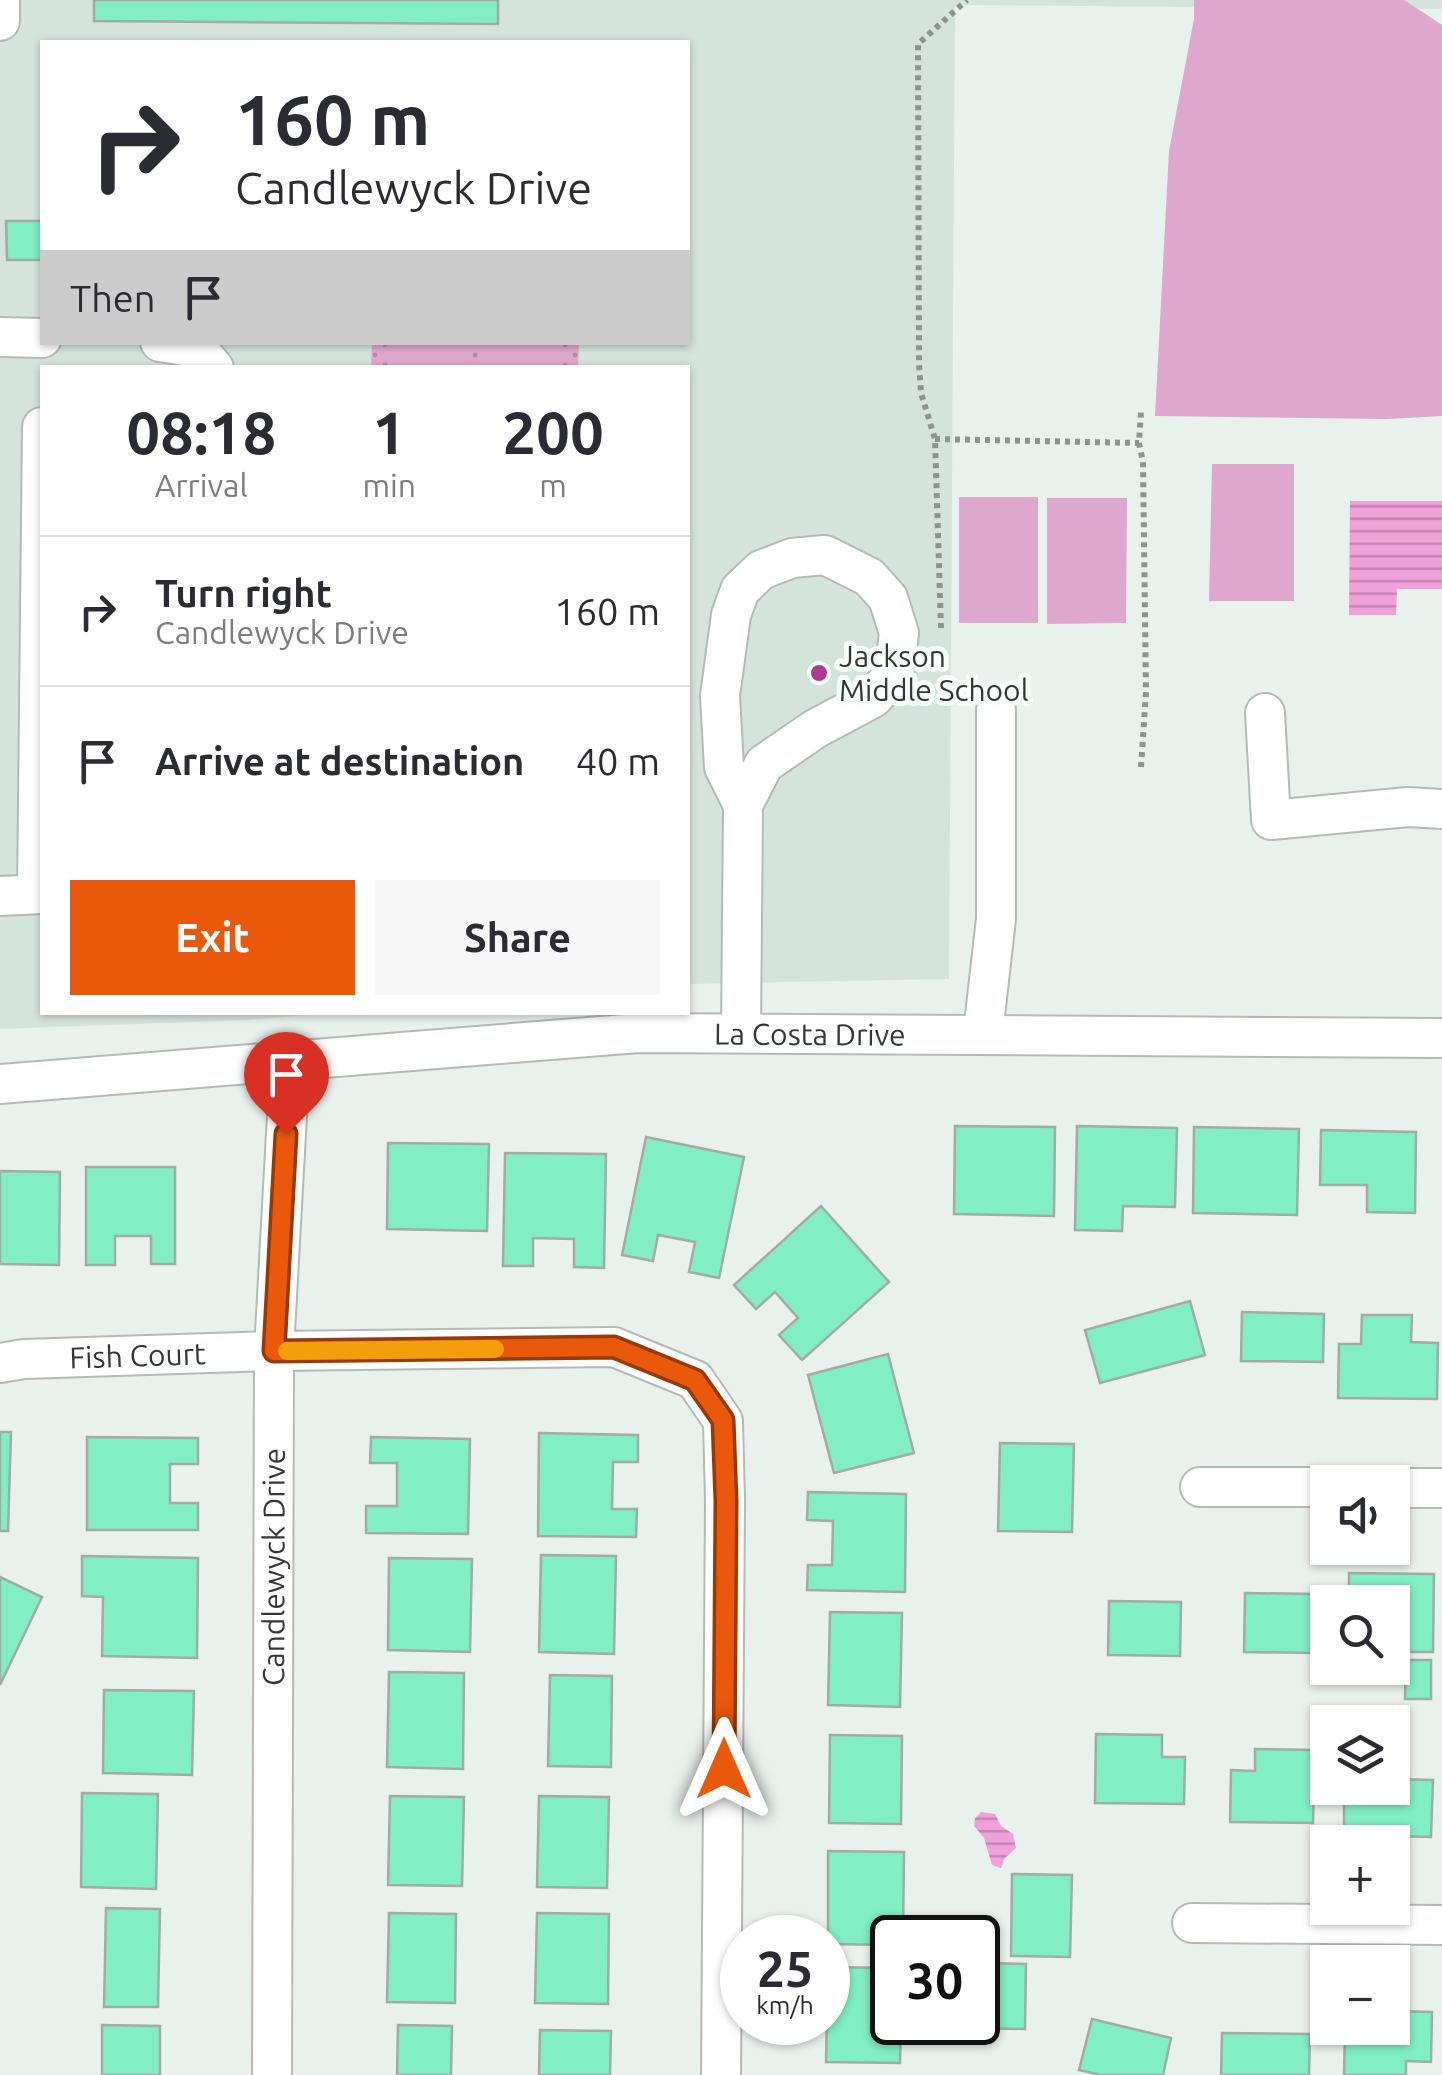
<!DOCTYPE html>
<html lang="en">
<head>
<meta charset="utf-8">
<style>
  :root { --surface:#fff; --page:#f7f7f7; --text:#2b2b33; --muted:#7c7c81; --line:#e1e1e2; --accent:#ea580c }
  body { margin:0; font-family:Ubuntu,sans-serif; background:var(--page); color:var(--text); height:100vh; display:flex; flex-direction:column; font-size:38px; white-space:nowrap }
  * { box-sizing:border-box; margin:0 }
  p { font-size:32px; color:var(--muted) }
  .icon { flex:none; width:55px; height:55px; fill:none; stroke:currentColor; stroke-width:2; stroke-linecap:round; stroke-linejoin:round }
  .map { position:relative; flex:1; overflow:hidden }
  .drawer { position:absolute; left:40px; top:365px; width:650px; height:650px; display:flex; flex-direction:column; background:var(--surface); border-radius:0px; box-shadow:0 2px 8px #0004 }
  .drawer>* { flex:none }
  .guide { position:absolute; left:40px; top:40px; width:650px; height:305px; border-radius:0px; box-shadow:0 2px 8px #0004; background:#fff; color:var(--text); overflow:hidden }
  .controls { position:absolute; left:1310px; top:1465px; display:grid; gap:20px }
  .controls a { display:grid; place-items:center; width:100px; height:100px; border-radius:0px; background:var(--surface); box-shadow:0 2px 8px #0004; font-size:50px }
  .speed { position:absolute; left:720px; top:1915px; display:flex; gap:20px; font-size:50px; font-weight:700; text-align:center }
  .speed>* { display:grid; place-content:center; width:130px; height:130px; border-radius:50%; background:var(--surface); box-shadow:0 2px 8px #0004; line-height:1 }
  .speed small { font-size:25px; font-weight:400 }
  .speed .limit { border:5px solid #111; border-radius:15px; background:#fff; color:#111 }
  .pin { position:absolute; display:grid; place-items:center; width:85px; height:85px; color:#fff; margin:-102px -42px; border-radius:50% 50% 50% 0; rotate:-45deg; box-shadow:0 0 10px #0007 }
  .pin .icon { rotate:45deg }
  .me { position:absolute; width:110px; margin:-55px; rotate:0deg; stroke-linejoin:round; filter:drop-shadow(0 0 8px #0008) }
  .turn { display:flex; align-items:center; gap:35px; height:210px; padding:0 30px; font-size:45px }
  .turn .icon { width:130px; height:130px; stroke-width:2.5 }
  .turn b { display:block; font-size:70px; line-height:85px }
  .then { display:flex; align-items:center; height:95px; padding:0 30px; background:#0003; gap:20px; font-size:38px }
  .eta { display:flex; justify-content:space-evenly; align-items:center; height:170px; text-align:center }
  .eta b { font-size:60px; font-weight:700; line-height:70px }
  .button { display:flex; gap:20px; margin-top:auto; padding:20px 30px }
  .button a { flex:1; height:115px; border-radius:0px; background:var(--accent); color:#fff; font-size:40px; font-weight:700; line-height:115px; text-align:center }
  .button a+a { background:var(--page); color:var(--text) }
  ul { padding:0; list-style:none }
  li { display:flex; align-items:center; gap:30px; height:150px; padding:0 30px; border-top:2px solid var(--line) }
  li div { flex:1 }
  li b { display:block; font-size:38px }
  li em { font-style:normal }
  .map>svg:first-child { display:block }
</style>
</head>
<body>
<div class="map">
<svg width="1442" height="2075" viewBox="0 0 1442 2075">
  <defs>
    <pattern id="park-dots" width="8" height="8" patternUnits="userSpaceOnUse" patternTransform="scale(2.5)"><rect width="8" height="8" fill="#dea7cd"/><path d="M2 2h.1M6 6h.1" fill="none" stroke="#b589a7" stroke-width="1.8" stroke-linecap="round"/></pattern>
    <pattern id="water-rules" width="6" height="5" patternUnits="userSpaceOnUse" patternTransform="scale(2.5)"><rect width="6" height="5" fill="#f0a1d9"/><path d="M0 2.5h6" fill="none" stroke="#c384b1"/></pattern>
  </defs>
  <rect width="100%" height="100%" fill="#e9f1ed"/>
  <path fill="#d4e4dd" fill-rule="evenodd" d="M 0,0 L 1442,0 L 1442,9 L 955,5 L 949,979 L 688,984 L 688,368 L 42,368 L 42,1012 L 330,1013 L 247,1020 L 0,1029 ZM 42,42 L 688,42 L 688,342 L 42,342 Z"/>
  <path fill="url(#park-dots)" d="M 372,343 L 579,343 L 578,367 L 371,368 Z"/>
  <g fill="#dea7cd">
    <path d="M 1194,0 L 1404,0 L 1442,25 L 1442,416 L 1387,419 L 1155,416 L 1169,151 L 1194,19 Z"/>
    <path d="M 389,343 L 468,343 L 467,367 L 388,367 Z"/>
    <path d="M 483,343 L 562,343 L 561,367 L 483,367 Z"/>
    <path d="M 1212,464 L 1294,464 L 1294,601 L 1209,601 Z"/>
    <rect x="959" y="497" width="79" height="126"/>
    <path d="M 1047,498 L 1127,498 L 1126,623 L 1047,624 Z"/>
  </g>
  <g fill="url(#water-rules)">
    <path d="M 1350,501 L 1442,501 L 1442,589 L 1397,589 L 1396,615 L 1349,615 Z"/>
    <path d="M 981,1812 L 995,1814 L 1001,1826 L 1013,1834 L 1016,1848 L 1005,1858 L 1001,1868 L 992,1865 L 984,1838 L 974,1826 L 975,1818 Z"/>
  </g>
  <g fill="#81eec3" stroke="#a3aba7" stroke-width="2.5">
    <path d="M 94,0 L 498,0 L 498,24 L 94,21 Z"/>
    <path d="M 6,221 L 42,221 L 42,260 L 7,260 Z"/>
    <path d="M 955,1126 L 1055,1127 L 1054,1216 L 954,1214 Z"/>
    <path d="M 1077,1126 L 1177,1128 L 1175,1207 L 1123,1206 L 1122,1231 L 1075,1230 Z"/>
    <path d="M 1194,1127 L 1299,1129 L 1297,1215 L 1193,1213 Z"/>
    <path d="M 1321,1130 L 1416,1132 L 1415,1213 L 1367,1212 L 1367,1185 L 1320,1185 Z"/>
    <path d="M 646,1137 L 744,1157 L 719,1278 L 689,1272 L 695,1242 L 658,1235 L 653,1261 L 622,1255 Z"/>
    <path d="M 388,1143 L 489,1144 L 487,1231 L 387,1229 Z"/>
    <path d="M 505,1153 L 606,1154 L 604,1268 L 574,1267 L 574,1239 L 533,1238 L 533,1266 L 503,1266 Z"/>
    <path d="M 86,1167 L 175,1167 L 175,1264 L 151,1264 L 151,1236 L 115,1236 L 115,1265 L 86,1265 Z"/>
    <path d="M 0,1171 L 60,1172 L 59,1265 L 0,1264 Z"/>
    <path d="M 821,1206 L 889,1282 L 802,1360 L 779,1335 L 798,1318 L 775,1292 L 756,1309 L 734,1285 Z"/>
    <path d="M 1190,1301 L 1205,1355 L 1100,1383 L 1085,1330 Z"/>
    <path d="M 1242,1312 L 1324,1314 L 1323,1362 L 1241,1361 Z"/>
    <path d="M 1362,1315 L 1412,1315 L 1411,1342 L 1438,1343 L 1437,1399 L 1338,1398 L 1339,1344 L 1361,1344 Z"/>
    <path d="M 888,1354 L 914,1453 L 834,1473 L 808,1375 Z"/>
    <path d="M 0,1432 L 11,1432 L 8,1531 L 0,1531 Z"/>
    <path d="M 539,1433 L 638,1435 L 638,1462 L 613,1462 L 612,1509 L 637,1509 L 636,1537 L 538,1536 Z"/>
    <path d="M 87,1437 L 198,1438 L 198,1464 L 170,1464 L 170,1503 L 198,1503 L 198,1530 L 87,1530 Z"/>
    <path d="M 371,1437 L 470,1439 L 468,1534 L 366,1533 L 366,1506 L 397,1506 L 397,1463 L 370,1463 Z"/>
    <path d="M 1000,1443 L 1074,1444 L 1072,1532 L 998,1531 Z"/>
    <path d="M 808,1492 L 906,1494 L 905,1592 L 807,1590 L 808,1565 L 832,1565 L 833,1521 L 807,1520 Z"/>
    <path d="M 541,1555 L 616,1556 L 614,1654 L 539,1652 Z"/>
    <path d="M 82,1556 L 198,1558 L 197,1658 L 102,1656 L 103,1597 L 82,1596 Z"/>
    <path d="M 389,1558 L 472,1559 L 470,1652 L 388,1650 Z"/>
    <path d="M 1349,1573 L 1434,1574 L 1433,1652 L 1392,1652 L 1392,1602 L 1349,1602 Z"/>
    <path d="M 0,1577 L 42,1597 L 0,1685 Z"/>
    <path d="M 1245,1593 L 1316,1594 L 1315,1653 L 1244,1652 Z"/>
    <path d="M 1109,1601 L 1181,1602 L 1180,1656 L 1108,1655 Z"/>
    <path d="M 830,1612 L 902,1613 L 900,1707 L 828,1705 Z"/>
    <path d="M 1406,1660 L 1431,1660 L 1431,1699 L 1405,1699 Z"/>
    <path d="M 389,1672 L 464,1673 L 463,1769 L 387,1767 Z"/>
    <path d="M 550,1675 L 612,1676 L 611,1767 L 548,1766 Z"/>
    <path d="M 104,1690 L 194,1691 L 192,1775 L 103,1773 Z"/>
    <path d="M 1096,1734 L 1162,1735 L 1162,1757 L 1185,1757 L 1184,1804 L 1095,1803 Z"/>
    <path d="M 830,1735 L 902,1736 L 901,1824 L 829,1823 Z"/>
    <path d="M 1255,1749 L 1315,1750 L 1313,1823 L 1230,1822 L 1231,1770 L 1255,1771 Z"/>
    <path d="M 1392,1779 L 1433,1780 L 1431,1837 L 1344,1835 L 1344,1788 L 1392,1788 Z"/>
    <path d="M 82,1793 L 158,1794 L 156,1889 L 81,1887 Z"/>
    <path d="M 390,1796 L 464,1797 L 462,1886 L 388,1885 Z"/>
    <path d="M 539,1796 L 609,1797 L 607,1888 L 537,1887 Z"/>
    <path d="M 828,1851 L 904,1852 L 903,1938 L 892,1938 L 892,1945 L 828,1944 Z"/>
    <path d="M 1012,1874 L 1072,1875 L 1070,1957 L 1011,1956 Z"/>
    <path d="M 106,1908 L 160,1909 L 158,2007 L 104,2007 Z"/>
    <path d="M 389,1913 L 456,1914 L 455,2003 L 387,2002 Z"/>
    <path d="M 537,1913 L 609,1914 L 608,2004 L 535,2003 Z"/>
    <path d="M 978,1963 L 1026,1964 L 1025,2029 L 962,2028 L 962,2022 L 978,2022 Z"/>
    <path d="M 828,1967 L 892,1968 L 892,2022 L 901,2022 L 900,2063 L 826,2062 Z"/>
    <path d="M 1392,2011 L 1432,2012 L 1431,2062 L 1406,2061 L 1406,2075 L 1344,2075 L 1345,2028 L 1392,2028 Z"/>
    <path d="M 1092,2019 L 1171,2038 L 1163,2075 L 1101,2075 L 1079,2070 Z"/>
    <path d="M 102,2025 L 160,2026 L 160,2075 L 102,2075 Z"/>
    <path d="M 398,2025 L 452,2026 L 451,2075 L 397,2075 Z"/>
    <path d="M 540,2030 L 611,2031 L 610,2075 L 539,2075 Z"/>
    <path d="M 1222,2033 L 1310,2034 L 1309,2075 L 1221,2075 Z"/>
  </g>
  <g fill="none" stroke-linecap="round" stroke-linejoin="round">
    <defs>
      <g id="minor">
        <path d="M 0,21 L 0,0"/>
        <path d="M 0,337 L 42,338"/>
        <path d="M 160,342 L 197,348 L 214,368"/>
        <path d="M 1265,713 L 1271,820 L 1408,807 L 1442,809"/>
        <path d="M 37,894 L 42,427"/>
        <path d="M 0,896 L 42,894"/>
        <path d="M 741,1033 L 743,805 L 764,764 L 815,729 L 873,698 L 894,674 L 899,633 L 888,598 L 869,577 L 825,555 L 792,558 L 761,570 L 740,590 L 731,615 L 720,696 L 724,767 L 743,805"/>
        <path d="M 983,1033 L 996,919 L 996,710"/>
        <path id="s1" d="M 0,1084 L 638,1033 L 1442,1038"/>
        <path id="s2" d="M 0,1363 L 24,1359 L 274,1351 L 614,1347 L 695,1380 L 723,1421 L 725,1501 L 721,2075"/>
        <path d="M 1200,1487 L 1328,1487"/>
        <path d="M 1392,1488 L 1442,1488"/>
        <path d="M 1192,1923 L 1442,1925"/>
        <path id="s3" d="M 272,2075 L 274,1351 L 290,1061"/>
      </g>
    </defs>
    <use href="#minor" stroke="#b3bab7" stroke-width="42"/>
    <g stroke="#8d9390" stroke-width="6" stroke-dasharray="5 5" stroke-linecap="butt">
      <path d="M 935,439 L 1139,443"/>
      <path d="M 941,628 L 935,439 L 921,393 L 919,364 L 918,44 L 967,0"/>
      <path d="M 1141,767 L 1146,692 L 1143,462 L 1139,443 L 1141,411"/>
    </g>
    <use href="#minor" stroke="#fff" stroke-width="38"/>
  </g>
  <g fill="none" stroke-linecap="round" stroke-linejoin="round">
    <defs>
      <path id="route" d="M 286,1134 L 274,1351 L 614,1347 L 695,1380 L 723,1420 L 726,1501 L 724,1769"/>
    </defs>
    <use href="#route" stroke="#983908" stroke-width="25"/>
    <use href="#route" stroke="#ea580c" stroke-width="18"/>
    <path stroke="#f59e0b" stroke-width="18" d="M 287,1351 L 495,1349"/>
  </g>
  <circle fill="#ad3a93" stroke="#f6fefa" stroke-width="4" cx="819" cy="673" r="10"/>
  <g text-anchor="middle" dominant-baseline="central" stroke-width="10" stroke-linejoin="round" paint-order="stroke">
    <g font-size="30" fill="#343736" stroke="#f6fefa" text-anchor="start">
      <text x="839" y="656">Jackson<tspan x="839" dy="34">Middle School</tspan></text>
    </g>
    <g font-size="30" fill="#343736" stroke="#f6fefa">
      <text stroke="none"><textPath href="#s1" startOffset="812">La Costa Drive</textPath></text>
      <text stroke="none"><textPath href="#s2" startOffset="138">Fish Court</textPath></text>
      <text stroke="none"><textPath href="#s3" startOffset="508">Candlewyck Drive</textPath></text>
    </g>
  </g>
</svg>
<div class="controls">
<a><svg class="icon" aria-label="sound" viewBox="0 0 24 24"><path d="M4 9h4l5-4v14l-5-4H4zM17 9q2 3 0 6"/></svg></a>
<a><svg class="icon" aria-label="search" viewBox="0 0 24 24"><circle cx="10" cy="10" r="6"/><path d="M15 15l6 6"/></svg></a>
<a><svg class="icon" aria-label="layers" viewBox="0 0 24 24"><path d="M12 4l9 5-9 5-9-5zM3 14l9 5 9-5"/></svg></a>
<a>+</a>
<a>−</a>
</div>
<div class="speed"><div>25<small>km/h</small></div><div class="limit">30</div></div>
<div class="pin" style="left:286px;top:1134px;background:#d93025"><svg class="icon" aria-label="arrive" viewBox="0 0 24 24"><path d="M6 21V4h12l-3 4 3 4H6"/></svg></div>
<svg class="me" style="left:724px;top:1769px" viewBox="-20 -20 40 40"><path d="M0-17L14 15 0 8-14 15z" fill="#ea580c" stroke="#fff" stroke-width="4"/></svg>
<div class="guide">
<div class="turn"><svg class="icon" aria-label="right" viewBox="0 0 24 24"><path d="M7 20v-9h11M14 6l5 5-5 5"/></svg><div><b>160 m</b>Candlewyck Drive</div></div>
<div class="then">Then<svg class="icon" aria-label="arrive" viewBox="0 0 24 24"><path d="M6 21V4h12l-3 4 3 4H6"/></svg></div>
</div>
<section class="drawer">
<div class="eta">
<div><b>08:18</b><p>Arrival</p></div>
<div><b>1</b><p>min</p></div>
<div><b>200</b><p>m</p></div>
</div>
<ul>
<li><svg class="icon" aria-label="right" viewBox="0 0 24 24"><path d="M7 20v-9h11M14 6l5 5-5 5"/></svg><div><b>Turn right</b><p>Candlewyck Drive</p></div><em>160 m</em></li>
<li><svg class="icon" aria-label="arrive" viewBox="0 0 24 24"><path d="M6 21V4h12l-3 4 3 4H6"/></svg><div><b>Arrive at destination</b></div><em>40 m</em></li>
</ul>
<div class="button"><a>Exit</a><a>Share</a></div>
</section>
</div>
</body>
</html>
